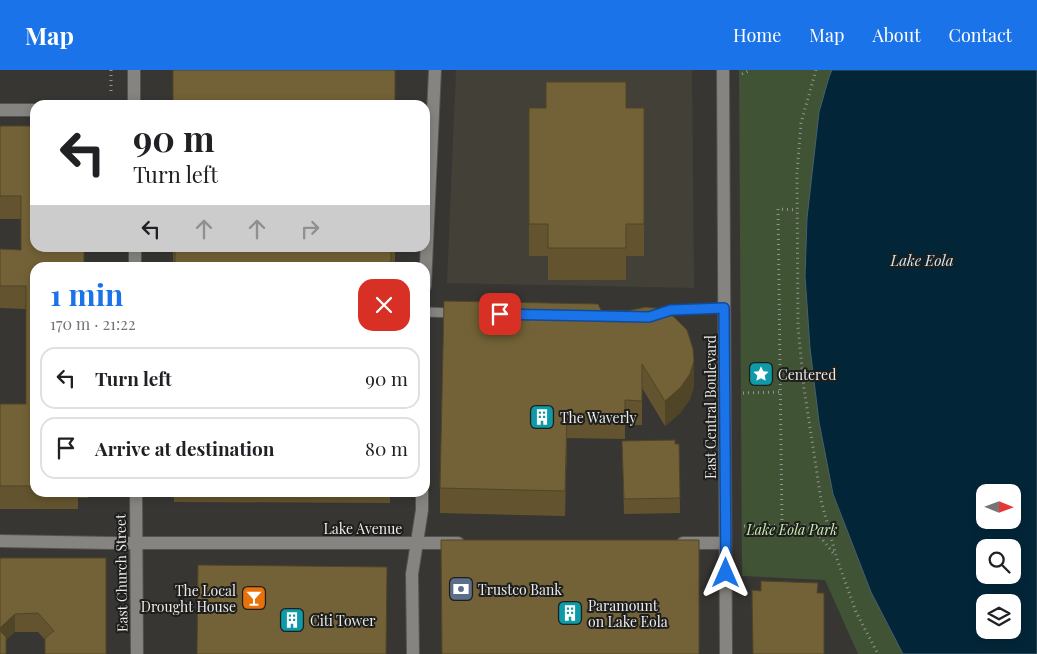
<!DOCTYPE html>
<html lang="en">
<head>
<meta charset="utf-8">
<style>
  :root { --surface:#fff; --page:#f6f6f6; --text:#202124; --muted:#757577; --line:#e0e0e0; --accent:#1a73e8 }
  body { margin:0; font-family:"Playfair Display",serif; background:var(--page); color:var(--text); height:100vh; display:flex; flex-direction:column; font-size:19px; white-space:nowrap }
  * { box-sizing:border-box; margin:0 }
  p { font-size:16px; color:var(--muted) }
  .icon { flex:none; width:28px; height:28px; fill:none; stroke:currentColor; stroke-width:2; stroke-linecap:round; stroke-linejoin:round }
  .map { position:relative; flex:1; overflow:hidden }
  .panel { position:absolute; left:30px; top:192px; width:400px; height:235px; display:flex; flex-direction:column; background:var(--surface); border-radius:15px; box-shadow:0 2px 8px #0003 }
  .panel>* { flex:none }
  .hud { position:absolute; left:30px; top:30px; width:400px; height:152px; border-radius:15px; box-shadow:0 2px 8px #0003; background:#fff; color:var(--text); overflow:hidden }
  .needle { width:32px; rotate:91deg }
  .tools { position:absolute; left:976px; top:414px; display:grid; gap:10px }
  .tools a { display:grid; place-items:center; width:45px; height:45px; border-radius:10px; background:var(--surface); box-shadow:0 2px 8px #0003; font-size:25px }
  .pin { position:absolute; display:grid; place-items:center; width:42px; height:42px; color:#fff; margin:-21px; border-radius:10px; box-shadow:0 2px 8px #0006 }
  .me { position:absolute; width:55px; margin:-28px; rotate:0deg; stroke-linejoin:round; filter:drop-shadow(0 0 4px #0008) }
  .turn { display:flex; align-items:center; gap:18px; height:105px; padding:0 20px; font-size:22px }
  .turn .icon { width:65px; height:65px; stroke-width:2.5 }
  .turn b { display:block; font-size:35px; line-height:42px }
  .lanes { display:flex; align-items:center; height:48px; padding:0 20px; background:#0003; justify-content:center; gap:25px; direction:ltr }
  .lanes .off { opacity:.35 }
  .round { display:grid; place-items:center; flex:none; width:52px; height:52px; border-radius:15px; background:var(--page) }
  .head { display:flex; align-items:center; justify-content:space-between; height:85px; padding:0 20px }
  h1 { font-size:30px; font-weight:700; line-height:38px; color:var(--accent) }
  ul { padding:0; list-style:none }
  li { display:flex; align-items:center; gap:15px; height:62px; margin:0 10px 8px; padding:0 10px; border:2px solid var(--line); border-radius:15px }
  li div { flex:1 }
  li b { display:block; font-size:19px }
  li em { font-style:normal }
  header { display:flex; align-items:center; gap:30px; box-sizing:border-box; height:70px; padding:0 25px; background:var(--accent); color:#fff }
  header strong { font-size:24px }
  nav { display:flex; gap:28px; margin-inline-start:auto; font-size:18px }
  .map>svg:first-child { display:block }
</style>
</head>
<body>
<header>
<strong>Map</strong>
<nav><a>Home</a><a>Map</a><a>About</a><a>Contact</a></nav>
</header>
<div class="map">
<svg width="1037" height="584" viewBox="0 0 1037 584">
  <rect width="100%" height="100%" fill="#373633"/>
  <path fill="#434038" d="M 456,0 L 692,0 L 694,218 L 447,213 Z"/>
  <path fill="#405334" d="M 739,0 L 832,0 L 829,7 L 819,42 L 807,148 L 805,207 L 810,278 L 819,352 L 833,425 L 871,522 L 903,584 L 858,584 L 825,510 L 742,506 Z"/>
  <path fill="#022638" stroke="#48616d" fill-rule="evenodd" d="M 832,0 L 1037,0 L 1037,584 L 903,584 L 871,522 L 833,424 L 819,352 L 810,278 L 805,206 L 807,148 L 819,42 L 829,7 ZM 985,422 L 1012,422 L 1012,450 L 985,450 ZM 985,478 L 1012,478 L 1012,505 L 985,505 ZM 985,532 L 1012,532 L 1012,560 L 985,560 Z"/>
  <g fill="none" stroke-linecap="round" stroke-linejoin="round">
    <defs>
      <g id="service">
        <path d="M 425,242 L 455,243"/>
        <path d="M 655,245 L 671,240 L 724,238"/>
        <path d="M 593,246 L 630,246"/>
      </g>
      <g id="minor">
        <path d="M 134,0 L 134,35"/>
        <path d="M 0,40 L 35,40"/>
        <path d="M 135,178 L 135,198"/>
        <path d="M 425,216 L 435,0"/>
        <path d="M 136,422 L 137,584"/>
        <path d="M 0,471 L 111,473 L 458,473"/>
        <path d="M 683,473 L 725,473"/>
        <path d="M 413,584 L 412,504 L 422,440 L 422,422"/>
      </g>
      <path id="tertiary" d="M 723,0 L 726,584"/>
    </defs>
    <use href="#service" stroke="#545351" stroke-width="11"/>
    <use href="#minor" stroke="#545351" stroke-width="14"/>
    <use href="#tertiary" stroke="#545351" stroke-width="14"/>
    <g stroke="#969593" stroke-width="3" stroke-dasharray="1 4" stroke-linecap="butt">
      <path d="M 111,0 L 111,25"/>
      <path d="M 816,0 L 801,53 L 797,103 L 798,257 L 804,318 L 821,430 L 836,486 L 856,542 L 878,584"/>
      <path d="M 742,4 L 751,0"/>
      <path d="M 743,323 L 780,322"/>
      <path d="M 782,455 L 778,139 L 797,140"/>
      <path d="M 744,456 L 803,455 L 815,460 L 834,484"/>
    </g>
    <use href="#service" stroke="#858480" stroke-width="9"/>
    <use href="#minor" stroke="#858480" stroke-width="12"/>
    <use href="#tertiary" stroke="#858480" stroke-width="12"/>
  </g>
  <g fill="#63542f">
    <path d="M 529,38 L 644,38 L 644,186 L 626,186 L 626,210 L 548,210 L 548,186 L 529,186 Z"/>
    <path d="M 0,56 L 33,56 L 35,198 L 35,422 L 88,422 L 88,428 L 78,428 L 78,439 L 0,439 L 0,334 L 26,334 L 26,239 L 0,238 L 0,179 L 21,180 L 21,149 L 0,149 Z"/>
    <path d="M 173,178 L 395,178 L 395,195 L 173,196 Z"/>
    <path d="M 607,252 L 694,316 L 690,329 L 680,343 L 665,356 L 642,318 L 642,355 L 625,355 L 625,369 L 567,368 L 565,446 L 440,443 L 440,418 Z"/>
    <path d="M 622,371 L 679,374 L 680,443 L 624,444 Z"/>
    <path d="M 174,422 L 390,422 L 390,433 L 174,432 Z"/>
    <path d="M 0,488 L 106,488 L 45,584 L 45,570 L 38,562 L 15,562 Z"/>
  </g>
  <g fill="#504526">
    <path d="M 694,291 L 694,316 L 690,329 L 680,343 L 665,356 L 665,331 Z"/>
    <path d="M 567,343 L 567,368 L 565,446 L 565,421 Z"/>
    <path d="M 15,544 L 15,562 L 0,576 L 0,558 Z"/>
  </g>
  <g fill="#736237" stroke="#504526">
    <rect x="173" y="0" width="222" height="35"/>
    <path d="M 546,12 L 626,12 L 626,38 L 644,38 L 644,154 L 626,154 L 626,178 L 548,178 L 548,154 L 529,154 L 529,38 L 546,38 Z"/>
    <path d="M 0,56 L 33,56 L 33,65 L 35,65 L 35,178 L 84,178 L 84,198 L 35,198 L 35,416 L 0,416 L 0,334 L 26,334 L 26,216 L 0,216 L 0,179 L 21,180 L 21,126 L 0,126 Z"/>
    <rect x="175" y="178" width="216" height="20"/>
    <path d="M 444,231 L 598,234 L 607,252 L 627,241 L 646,237 L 662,239 L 674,247 L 687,260 L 693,279 L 694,291 L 690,304 L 680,318 L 665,331 L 642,294 L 642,331 L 625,330 L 625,344 L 567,343 L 565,421 L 440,418 Z"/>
    <path d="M 675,370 L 675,374 L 679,374 L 680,428 L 624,429 L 622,371 Z"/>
    <path d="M 441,470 L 699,470 L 699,584 L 442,584 Z"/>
    <path d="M 0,488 L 106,488 L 106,584 L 45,584 L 45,568 L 54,561 L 38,543 L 15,544 L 0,558 Z"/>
    <path d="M 198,495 L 387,497 L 386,584 L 197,584 Z"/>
    <path d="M 761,511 L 818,513 L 817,523 L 824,523 L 824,584 L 753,584 L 752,520 L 761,521 Z"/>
    <path d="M 0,561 L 6,567 L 6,584 L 0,584 Z"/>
  </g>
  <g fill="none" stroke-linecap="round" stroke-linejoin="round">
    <defs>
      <path id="route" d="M 500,244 L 649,247 L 671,240 L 724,238 L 726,503"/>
    </defs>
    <use href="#route" stroke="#114b97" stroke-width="12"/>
    <use href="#route" stroke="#1a73e8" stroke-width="9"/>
  </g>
  <defs>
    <symbol id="sight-square" viewBox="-11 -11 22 22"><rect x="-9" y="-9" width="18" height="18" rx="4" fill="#0f9aa8" stroke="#1e1e1c"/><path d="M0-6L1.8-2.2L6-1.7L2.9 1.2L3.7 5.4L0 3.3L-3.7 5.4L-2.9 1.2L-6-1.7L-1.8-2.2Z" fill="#fff"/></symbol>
    <symbol id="building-square" viewBox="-11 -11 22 22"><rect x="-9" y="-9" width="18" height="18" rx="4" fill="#0f9aa8" stroke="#1e1e1c"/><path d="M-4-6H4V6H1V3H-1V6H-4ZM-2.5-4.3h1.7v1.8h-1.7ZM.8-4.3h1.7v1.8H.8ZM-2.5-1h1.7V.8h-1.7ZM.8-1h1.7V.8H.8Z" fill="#fff"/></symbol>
    <symbol id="bank-square" viewBox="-11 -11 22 22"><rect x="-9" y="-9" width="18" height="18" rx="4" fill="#5c6f8a" stroke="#1e1e1c"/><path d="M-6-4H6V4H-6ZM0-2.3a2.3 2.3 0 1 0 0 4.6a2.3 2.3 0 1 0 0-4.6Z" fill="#fff"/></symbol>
    <symbol id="bar-square" viewBox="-11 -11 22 22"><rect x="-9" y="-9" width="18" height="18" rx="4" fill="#e8710a" stroke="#1e1e1c"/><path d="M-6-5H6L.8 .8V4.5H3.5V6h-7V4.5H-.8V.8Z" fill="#fff"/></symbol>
  </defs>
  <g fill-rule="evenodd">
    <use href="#sight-square" x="747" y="290" width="28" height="28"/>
    <use href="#building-square" x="528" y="333" width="28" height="28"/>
    <use href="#bank-square" x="447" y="505" width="28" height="28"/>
    <use href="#bar-square" x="240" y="514" width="28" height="28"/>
    <use href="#building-square" x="556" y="529" width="28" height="28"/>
    <use href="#building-square" x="278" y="536" width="28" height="28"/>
  </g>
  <g text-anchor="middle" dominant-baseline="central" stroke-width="4" stroke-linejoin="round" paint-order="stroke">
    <g font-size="14" fill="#ecebe9" stroke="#1e1e1c" text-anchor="start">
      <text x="778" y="304">Centered</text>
      <text x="560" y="347">The Waverly</text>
      <text x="478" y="519">Trustco Bank</text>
      <text x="236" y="520" text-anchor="end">The Local<tspan x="236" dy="16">Drought House</tspan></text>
      <text x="588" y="535">Paramount<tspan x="588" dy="16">on Lake Eola</tspan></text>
      <text x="310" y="550">Citi Tower</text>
    </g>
    <g font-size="14" fill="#ecebe9" stroke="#1e1e1c">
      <text transform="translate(710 337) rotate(-90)">East Central Boulevard</text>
      <text x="363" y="458">Lake Avenue</text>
      <text transform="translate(121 503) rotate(-91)">East Church Street</text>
    </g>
    <g font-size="14" font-style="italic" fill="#c8efaf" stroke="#1e1e1c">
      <text x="792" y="459">Lake Eola Park</text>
    </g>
    <g font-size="15" font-style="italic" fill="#cbe7f8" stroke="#1e1e1c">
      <text x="922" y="190">Lake Eola</text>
    </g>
  </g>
</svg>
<div class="tools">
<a><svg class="needle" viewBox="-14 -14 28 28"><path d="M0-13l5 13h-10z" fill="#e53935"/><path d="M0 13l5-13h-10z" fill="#757577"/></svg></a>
<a><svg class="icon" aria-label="search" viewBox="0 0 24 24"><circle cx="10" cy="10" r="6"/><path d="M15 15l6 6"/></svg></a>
<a><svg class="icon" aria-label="layers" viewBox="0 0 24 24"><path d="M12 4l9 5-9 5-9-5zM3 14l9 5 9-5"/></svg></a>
</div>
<div class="pin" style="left:500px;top:244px;background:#d93025"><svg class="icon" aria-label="arrive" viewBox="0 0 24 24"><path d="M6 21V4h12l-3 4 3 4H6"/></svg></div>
<svg class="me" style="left:726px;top:503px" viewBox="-20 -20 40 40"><path d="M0-17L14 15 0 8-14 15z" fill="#1a73e8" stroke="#fff" stroke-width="4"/></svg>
<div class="hud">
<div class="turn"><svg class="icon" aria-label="left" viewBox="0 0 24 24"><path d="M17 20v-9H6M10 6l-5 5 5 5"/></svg><div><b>90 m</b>Turn left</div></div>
<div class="lanes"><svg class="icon" aria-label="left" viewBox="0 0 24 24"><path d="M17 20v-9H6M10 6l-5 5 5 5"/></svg><svg class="icon off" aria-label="ahead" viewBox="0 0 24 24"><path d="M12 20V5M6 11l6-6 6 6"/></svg><svg class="icon off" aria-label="ahead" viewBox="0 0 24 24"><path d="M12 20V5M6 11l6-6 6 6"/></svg><svg class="icon off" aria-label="right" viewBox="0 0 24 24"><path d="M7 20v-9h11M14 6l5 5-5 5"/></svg></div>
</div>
<section class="panel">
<div class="head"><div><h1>1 min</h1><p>170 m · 21:22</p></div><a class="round" style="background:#d93025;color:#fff"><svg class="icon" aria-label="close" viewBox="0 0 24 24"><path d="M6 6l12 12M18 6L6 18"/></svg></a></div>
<ul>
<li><svg class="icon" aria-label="left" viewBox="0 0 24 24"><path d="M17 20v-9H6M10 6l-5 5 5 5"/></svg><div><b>Turn left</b></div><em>90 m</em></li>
<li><svg class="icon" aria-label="arrive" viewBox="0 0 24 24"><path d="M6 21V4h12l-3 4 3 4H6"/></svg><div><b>Arrive at destination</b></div><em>80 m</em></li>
</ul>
</section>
</div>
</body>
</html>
